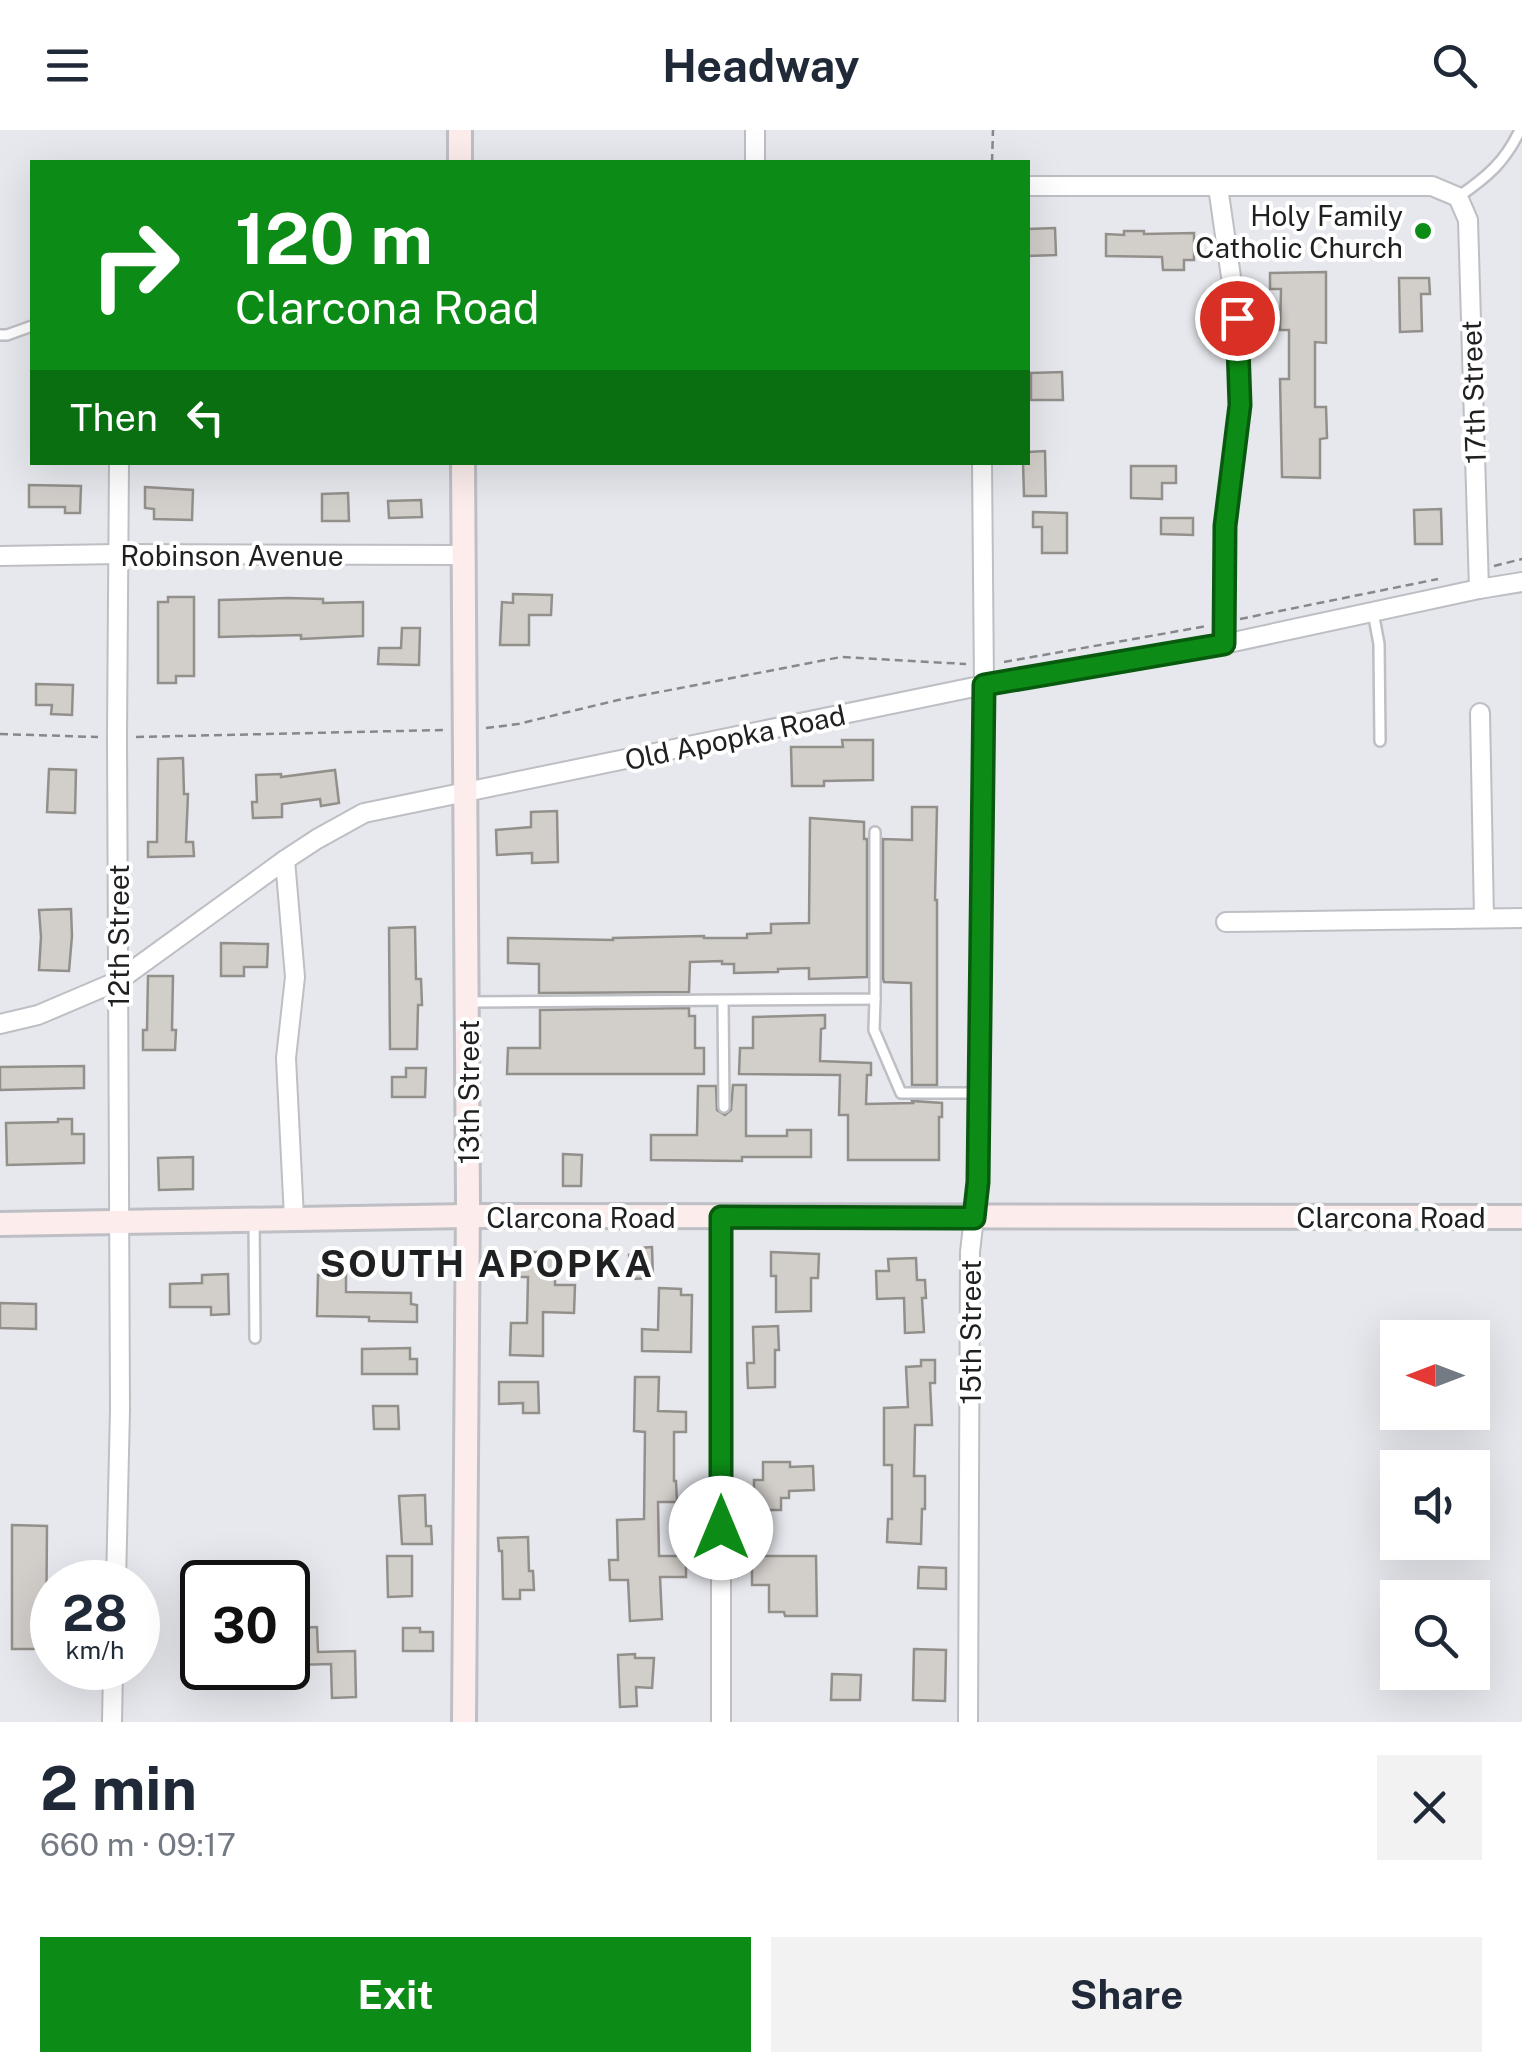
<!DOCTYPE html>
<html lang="en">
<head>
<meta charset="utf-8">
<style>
  :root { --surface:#fff; --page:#f2f2f3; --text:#1f2937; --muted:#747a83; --accent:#0c8b16 }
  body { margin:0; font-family:"Public Sans",sans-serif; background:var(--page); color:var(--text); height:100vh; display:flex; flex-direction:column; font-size:38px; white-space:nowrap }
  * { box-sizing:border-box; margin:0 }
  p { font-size:32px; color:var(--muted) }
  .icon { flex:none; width:55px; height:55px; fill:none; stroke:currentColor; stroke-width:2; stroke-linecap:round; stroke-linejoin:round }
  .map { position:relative; height:1592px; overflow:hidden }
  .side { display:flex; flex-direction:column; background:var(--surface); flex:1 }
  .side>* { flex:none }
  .guide { position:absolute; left:30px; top:30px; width:1000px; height:305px; border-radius:0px; box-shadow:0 10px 40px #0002; background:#0c8b16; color:#fff; overflow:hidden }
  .needle { width:65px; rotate:270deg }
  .buttons { position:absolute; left:1380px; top:1190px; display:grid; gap:20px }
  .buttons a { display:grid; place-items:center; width:110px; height:110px; border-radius:0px; background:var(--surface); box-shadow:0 10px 40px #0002; font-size:50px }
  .speed { position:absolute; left:30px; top:1430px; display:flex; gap:20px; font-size:50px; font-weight:700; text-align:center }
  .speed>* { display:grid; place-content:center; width:130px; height:130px; border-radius:50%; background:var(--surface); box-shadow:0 10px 40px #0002; line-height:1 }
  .speed small { font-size:25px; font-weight:400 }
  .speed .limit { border:5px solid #111; border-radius:15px; background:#fff; color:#111 }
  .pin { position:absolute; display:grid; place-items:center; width:85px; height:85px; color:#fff; margin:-42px; border:5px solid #fff; border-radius:50%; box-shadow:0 2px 10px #0007 }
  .me { position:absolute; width:110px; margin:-55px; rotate:0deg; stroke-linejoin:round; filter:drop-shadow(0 0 8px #0008) }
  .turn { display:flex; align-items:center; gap:35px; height:210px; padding:0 40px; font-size:45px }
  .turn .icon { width:130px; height:130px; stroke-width:2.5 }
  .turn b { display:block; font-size:70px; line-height:85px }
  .then { display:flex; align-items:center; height:95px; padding:0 40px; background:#0003; gap:20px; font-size:38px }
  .round { display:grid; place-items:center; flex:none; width:105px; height:105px; border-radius:0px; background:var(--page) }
  .summary { display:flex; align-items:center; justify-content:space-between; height:170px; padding:0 40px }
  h1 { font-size:60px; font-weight:700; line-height:75px }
  .action { display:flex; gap:20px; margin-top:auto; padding:20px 40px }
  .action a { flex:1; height:115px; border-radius:0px; background:var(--accent); color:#fff; font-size:40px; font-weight:700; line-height:115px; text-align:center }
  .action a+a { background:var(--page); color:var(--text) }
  header { display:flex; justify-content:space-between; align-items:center; height:130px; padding:0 40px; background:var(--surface); font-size:45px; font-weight:700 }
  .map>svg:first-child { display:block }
</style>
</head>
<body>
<header><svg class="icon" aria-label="menu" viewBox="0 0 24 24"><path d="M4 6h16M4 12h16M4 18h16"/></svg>Headway<svg class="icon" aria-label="search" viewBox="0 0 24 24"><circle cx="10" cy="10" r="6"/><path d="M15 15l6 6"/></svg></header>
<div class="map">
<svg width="1522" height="1592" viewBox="0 0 1522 1592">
  <rect width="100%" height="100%" fill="#e6e8ed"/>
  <g fill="#d2ceca" stroke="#93908c" stroke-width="2.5">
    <path d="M 1055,98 L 1056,125 L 1028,126 L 1028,99 Z"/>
    <path d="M 1124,101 L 1144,101 L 1144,104 L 1194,103 L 1194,130 L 1184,130 L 1184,140 L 1163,140 L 1162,127 L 1106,126 L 1106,104 L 1124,105 Z"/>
    <path d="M 1326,142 L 1326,213 L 1315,212 L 1315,277 L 1326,277 L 1327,308 L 1320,309 L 1320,348 L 1282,347 L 1280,249 L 1289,249 L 1289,200 L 1280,200 L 1281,159 L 1270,159 L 1270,143 Z"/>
    <path d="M 1399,148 L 1429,148 L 1430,164 L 1421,164 L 1422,201 L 1400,202 Z"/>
    <path d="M 1062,242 L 1063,270 L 1031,270 L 1031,243 Z"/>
    <path d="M 1045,321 L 1046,366 L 1024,366 L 1023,332 L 1028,332 L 1028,322 Z"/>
    <path d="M 1131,336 L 1176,336 L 1176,353 L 1162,353 L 1162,369 L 1131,368 Z"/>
    <path d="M 29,355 L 81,356 L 80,383 L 65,383 L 65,377 L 29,377 Z"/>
    <path d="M 145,357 L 193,360 L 192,390 L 154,389 L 154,379 L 145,378 Z"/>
    <path d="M 348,363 L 349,391 L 322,391 L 322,364 Z"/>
    <path d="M 421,370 L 422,387 L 389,388 L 388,371 Z"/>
    <path d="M 1441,379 L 1442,414 L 1415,414 L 1414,380 Z"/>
    <path d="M 1033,382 L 1067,383 L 1067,423 L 1042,423 L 1042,397 L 1033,397 Z"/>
    <path d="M 1161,388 L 1193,388 L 1193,405 L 1161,404 Z"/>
    <path d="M 513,464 L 552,465 L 551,485 L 529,485 L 529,515 L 500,515 L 502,472 L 513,473 Z"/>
    <path d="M 168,467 L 194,467 L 194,546 L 176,546 L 176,553 L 158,553 L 158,472 L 168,472 Z"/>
    <path d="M 288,468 L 323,469 L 323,473 L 363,472 L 363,506 L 301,509 L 301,505 L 219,507 L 219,470 Z"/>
    <path d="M 402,498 L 420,498 L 419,535 L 378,534 L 379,518 L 401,518 Z"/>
    <path d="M 36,554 L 73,555 L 72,585 L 51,584 L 52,575 L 36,575 Z"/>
    <path d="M 842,610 L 873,610 L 873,650 L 824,651 L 824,656 L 792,656 L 791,617 L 843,617 Z"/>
    <path d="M 183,628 L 184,664 L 188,664 L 186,712 L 193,712 L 194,726 L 148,727 L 148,712 L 157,712 L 158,629 Z"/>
    <path d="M 49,639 L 76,640 L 75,683 L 47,682 Z"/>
    <path d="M 335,640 L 339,673 L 321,676 L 320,669 L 282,674 L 282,687 L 253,688 L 252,672 L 257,672 L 256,645 L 281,644 L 281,647 Z"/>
    <path d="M 912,677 L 937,677 L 935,770 L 937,770 L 937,955 L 912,955 L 911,853 L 884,852 L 883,848 L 883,709 L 912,710 Z"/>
    <path d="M 557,681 L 558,732 L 532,733 L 532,723 L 497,725 L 496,700 L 531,697 L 531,682 Z"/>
    <path d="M 810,688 L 864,692 L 864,709 L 867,709 L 867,847 L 809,849 L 809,838 L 778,839 L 778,842 L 734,843 L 734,834 L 722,834 L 722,831 L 690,832 L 689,862 L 539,863 L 539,834 L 508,833 L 508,808 L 613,810 L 613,808 L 704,806 L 704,808 L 747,808 L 747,804 L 771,803 L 771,794 L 809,793 Z"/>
    <path d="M 71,779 L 72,806 L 69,841 L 39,840 L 41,807 L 39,780 Z"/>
    <path d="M 415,797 L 416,849 L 421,849 L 422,875 L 418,875 L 417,919 L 390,919 L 389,798 Z"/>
    <path d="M 221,813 L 268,814 L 267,837 L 244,837 L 244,846 L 221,846 Z"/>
    <path d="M 148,846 L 173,846 L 172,900 L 176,900 L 175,920 L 143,920 L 143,900 L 147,900 Z"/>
    <path d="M 689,878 L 689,886 L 695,886 L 695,918 L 704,918 L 704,944 L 507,944 L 508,918 L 540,918 L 540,880 Z"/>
    <path d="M 825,885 L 825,898 L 821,899 L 820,931 L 871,933 L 871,945 L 867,945 L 866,974 L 913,973 L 912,971 L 942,973 L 942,987 L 939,987 L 939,1030 L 848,1030 L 848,985 L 839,985 L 840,945 L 739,944 L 740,918 L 753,918 L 753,887 Z"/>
    <path d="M 84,936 L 84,958 L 0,960 L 0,937 Z"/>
    <path d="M 406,938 L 426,938 L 425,967 L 392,967 L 392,947 L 406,947 Z"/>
    <path d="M 733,955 L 746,955 L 746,1006 L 787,1006 L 787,1000 L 811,1000 L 811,1027 L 742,1027 L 742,1031 L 651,1030 L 651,1005 L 697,1005 L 698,956 L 716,956 L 717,980 L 725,985 L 731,980 Z"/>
    <path d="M 58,989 L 72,989 L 72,1004 L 84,1004 L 84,1033 L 7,1035 L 6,993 L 58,992 Z"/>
    <path d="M 563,1024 L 582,1025 L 581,1056 L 563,1056 Z"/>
    <path d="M 193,1027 L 193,1059 L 159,1060 L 158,1028 Z"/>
    <path d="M 652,1117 L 653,1148 L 630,1149 L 629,1125 L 639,1124 L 639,1118 Z"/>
    <path d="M 514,1122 L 555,1122 L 555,1155 L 575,1155 L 574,1183 L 543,1182 L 543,1226 L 510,1225 L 511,1193 L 527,1193 L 528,1147 L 514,1147 Z"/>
    <path d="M 771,1122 L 819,1124 L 818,1148 L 811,1148 L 811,1181 L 776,1182 L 776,1146 L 771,1146 Z"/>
    <path d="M 916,1128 L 917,1150 L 925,1150 L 926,1168 L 922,1168 L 924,1202 L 905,1203 L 904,1168 L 877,1169 L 876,1141 L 889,1141 L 888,1129 Z"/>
    <path d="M 329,1140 L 346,1140 L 346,1162 L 411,1163 L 411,1174 L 417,1175 L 417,1192 L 369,1191 L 369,1187 L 317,1186 L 318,1145 L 328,1146 Z"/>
    <path d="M 228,1144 L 229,1184 L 211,1185 L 211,1177 L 170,1177 L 170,1154 L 202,1153 L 202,1145 Z"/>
    <path d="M 659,1158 L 681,1159 L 681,1165 L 692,1165 L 691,1222 L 642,1221 L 642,1199 L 658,1200 Z"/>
    <path d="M 0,1173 L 36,1174 L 36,1199 L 0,1198 Z"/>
    <path d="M 778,1196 L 779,1220 L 775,1220 L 775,1257 L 748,1258 L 747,1233 L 754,1233 L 753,1197 Z"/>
    <path d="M 410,1218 L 410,1229 L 417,1229 L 417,1244 L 362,1244 L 362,1219 Z"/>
    <path d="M 921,1230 L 935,1230 L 935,1253 L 930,1253 L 932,1295 L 915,1295 L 914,1346 L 925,1346 L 925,1379 L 922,1379 L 921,1414 L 887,1412 L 888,1389 L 892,1389 L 892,1335 L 884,1335 L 884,1278 L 908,1277 L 906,1237 L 921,1236 Z"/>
    <path d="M 635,1247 L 659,1247 L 658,1281 L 686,1282 L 686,1302 L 674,1302 L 674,1351 L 676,1351 L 677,1372 L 658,1372 L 659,1426 L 686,1426 L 686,1447 L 660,1447 L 662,1489 L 630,1491 L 628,1450 L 610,1450 L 609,1430 L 618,1430 L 617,1390 L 644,1389 L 645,1302 L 634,1301 Z"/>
    <path d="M 499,1252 L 538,1252 L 539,1283 L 523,1283 L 523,1273 L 499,1274 Z"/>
    <path d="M 373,1276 L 398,1276 L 399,1299 L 374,1299 Z"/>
    <path d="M 763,1332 L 790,1332 L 790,1337 L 813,1336 L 814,1360 L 789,1361 L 789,1368 L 781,1368 L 781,1380 L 762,1380 L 761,1367 L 754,1367 L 754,1350 L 763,1350 Z"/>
    <path d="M 425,1365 L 426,1396 L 431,1396 L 432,1414 L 402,1414 L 399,1366 Z"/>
    <path d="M 12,1395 L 47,1396 L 46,1519 L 12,1519 Z"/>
    <path d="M 528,1407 L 529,1441 L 533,1441 L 534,1460 L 520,1460 L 520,1469 L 503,1469 L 502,1421 L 499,1421 L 498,1408 Z"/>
    <path d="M 387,1426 L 412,1426 L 412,1466 L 388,1467 Z"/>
    <path d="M 752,1426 L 816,1426 L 817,1486 L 785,1486 L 784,1482 L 769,1482 L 769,1455 L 752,1455 Z"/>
    <path d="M 919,1437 L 946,1438 L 946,1459 L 918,1458 Z"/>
    <path d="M 317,1497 L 318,1522 L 355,1521 L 356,1567 L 332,1568 L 331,1534 L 294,1535 L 293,1498 Z"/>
    <path d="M 403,1498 L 420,1498 L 420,1502 L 433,1502 L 433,1521 L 403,1521 Z"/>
    <path d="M 914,1519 L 946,1520 L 945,1571 L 913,1570 Z"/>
    <path d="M 635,1524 L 635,1528 L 654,1528 L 652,1558 L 636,1557 L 637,1576 L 620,1577 L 618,1525 Z"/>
    <path d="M 832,1544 L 861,1545 L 860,1570 L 831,1570 Z"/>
  </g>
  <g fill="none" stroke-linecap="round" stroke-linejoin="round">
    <defs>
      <g id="lane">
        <path d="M 1458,67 C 1487,47 1505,32 1520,0"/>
        <path d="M 0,205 L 7,205 L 32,196"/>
        <path d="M 1373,482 L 1379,514 L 1380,611"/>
        <path d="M 875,869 L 874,900 L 901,963 L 979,963"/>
        <path d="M 723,871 L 724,977"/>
        <path d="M 470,872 L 875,869 L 875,702"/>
        <path d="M 254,1090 L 255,1208"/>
      </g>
      <g id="street">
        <path d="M 755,0 L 755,32"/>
        <path d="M 1028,56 L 1432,56 L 1458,67 L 1468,90 L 1479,459"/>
        <path d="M 1218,57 L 1237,188 L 1240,275 L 1225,396 L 1224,514"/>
        <path d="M 0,426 L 118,424 L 464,425"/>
        <path d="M 1480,583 L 1484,788"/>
        <path d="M 285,730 L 295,847 L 286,928 L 294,1088"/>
        <path d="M 1226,792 L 1522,788"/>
        <path d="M 0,894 L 38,885 L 118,851 L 285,730 L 317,709 L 364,683 L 984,555 L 1224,514 L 1479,459 L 1522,452"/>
        <path d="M 116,1452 L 120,1279 L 117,607 L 119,332"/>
        <path d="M 112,1592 L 113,1538"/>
        <path d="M 721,1592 L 721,1087"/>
        <path d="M 968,1592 L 970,1122 L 978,1052 L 984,555 L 982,332"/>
      </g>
      <g id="secondary">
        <path d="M 460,0 L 460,32"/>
        <path d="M 463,332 L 468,1072 L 464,1592"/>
        <path d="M 0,1094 L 468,1086 L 1522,1087"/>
      </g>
    </defs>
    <use href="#lane" stroke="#bdbfc4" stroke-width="14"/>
    <use href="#street" stroke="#bdbfc4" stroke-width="22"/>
    <use href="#secondary" stroke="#bdbfc4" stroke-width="28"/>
    <g stroke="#87888b" stroke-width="2.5" stroke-dasharray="8 5" stroke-linecap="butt">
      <path d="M 992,32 L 993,0"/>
      <path d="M 1494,436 L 1522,429"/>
      <path d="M 1240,489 L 1438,449"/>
      <path d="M 1004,532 L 1207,496"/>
      <path d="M 486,598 L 518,594 L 618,570 L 841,527 L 966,534"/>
      <path d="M 0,604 L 98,607"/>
      <path d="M 136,607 L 443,600"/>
    </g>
    <use href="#lane" stroke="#fff" stroke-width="9"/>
    <use href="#street" stroke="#fff" stroke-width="18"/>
    <use href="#secondary" stroke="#fcedec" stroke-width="22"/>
  </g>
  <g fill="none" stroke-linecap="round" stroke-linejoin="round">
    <defs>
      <path id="route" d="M 721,1398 L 721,1087 L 974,1088 L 978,1052 L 984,555 L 1224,514 L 1225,396 L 1240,275 L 1237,188"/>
    </defs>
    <use href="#route" stroke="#085a0e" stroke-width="25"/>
    <use href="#route" stroke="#0c8b16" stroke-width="18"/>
  </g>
  <circle fill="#0c8b16" stroke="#fff" stroke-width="4" cx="1423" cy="101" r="10"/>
  <g text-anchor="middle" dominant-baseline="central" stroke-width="8" stroke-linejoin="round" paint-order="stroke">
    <g font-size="28" fill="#1f2021" stroke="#fff" text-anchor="end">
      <text x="1403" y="85">Holy Family<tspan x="1403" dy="32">Catholic Church</tspan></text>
    </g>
    <g font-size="28" fill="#1f2021" stroke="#fff">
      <text transform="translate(1473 262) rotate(-92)">17th Street</text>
      <text x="232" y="425">Robinson Avenue</text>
      <text transform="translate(735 607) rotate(-12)">Old Apopka Road</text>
      <text transform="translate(118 806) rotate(-90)">12th Street</text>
      <text transform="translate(468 962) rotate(-90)">13th Street</text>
      <text x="581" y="1087">Clarcona Road</text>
      <text x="1391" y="1087">Clarcona Road</text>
      <text transform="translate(970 1202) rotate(-90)">15th Street</text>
    </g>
    <g font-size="38" font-weight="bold" letter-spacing="2.5" fill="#1f2021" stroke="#fff">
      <text x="487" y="1133">SOUTH APOPKA</text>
    </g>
  </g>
</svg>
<div class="buttons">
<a><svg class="needle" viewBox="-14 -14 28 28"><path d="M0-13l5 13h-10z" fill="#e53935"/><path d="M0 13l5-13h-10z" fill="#747a83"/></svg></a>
<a><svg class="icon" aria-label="sound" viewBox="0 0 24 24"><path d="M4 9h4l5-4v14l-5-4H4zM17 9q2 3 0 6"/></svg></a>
<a><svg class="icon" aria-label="search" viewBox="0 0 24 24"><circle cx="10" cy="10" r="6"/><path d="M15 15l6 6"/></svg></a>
</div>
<div class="speed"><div>28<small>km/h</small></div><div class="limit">30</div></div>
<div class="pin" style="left:1237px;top:188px;background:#d93025"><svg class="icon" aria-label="arrive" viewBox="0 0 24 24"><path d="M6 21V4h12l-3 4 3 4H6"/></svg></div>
<svg class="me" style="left:721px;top:1398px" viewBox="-20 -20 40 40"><circle r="19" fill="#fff"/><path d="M0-13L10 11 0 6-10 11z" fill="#0c8b16"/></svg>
<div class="guide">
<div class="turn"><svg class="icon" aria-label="right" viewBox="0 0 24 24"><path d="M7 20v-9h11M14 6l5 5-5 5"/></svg><div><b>120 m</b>Clarcona Road</div></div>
<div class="then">Then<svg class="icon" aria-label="left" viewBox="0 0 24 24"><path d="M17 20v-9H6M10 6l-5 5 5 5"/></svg></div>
</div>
</div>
<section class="side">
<div class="summary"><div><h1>2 min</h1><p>660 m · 09:17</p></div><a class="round"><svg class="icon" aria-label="close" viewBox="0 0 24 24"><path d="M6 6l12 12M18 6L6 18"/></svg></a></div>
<div class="action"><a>Exit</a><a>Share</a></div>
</section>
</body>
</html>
